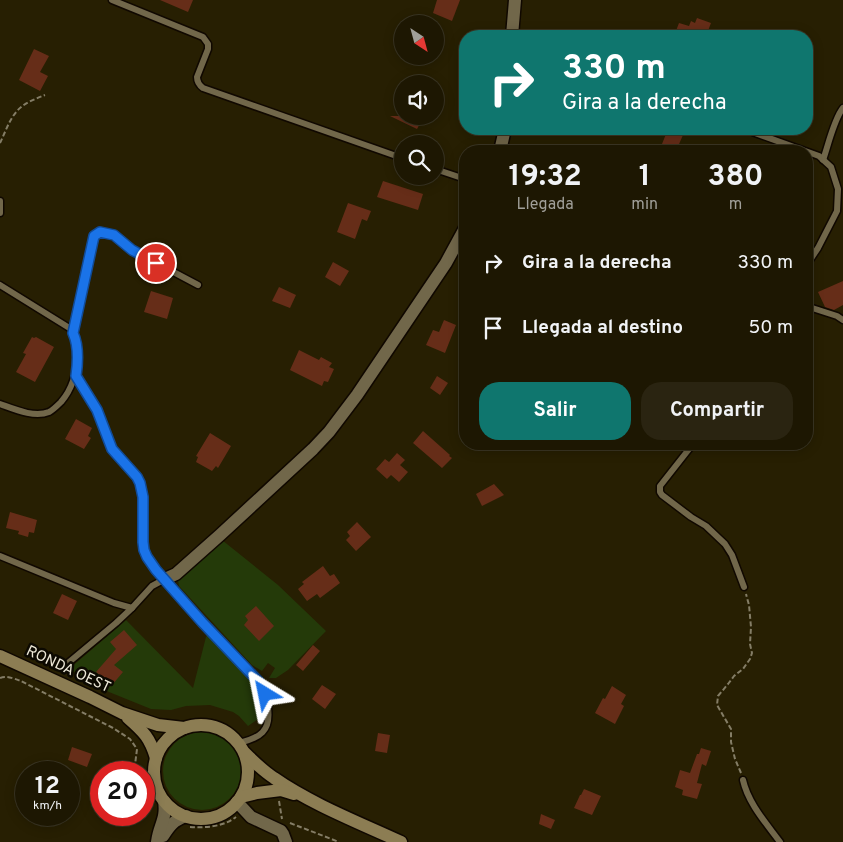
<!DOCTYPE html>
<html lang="es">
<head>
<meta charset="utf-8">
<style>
  :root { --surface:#1d1702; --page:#2a2411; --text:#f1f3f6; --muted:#a09f99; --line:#3b3624; --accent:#0f766e }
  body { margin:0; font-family:Overpass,sans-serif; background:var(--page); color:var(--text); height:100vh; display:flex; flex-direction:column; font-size:19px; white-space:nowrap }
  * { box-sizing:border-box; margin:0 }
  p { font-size:16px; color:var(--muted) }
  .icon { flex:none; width:28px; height:28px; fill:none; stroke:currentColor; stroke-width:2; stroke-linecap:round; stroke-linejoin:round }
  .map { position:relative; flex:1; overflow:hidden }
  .drawer { position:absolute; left:459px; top:145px; width:354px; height:305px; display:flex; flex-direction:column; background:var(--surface); border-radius:20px; box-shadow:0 2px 12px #0003,0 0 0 1px var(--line) }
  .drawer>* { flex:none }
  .hud { position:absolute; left:459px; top:30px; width:354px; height:105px; border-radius:20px; box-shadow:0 2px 12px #0003,0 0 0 1px var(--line); background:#0f766e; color:#fff; overflow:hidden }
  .needle { width:32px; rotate:144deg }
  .fabs { position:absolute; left:394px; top:15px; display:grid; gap:10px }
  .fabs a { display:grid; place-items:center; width:50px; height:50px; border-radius:50%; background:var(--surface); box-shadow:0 2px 12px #0003,0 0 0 1px var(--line); font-size:25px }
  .speed { position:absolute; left:15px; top:761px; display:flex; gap:10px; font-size:25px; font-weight:700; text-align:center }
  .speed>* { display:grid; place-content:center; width:65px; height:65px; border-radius:50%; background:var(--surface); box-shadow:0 2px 12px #0003,0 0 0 1px var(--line); line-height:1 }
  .speed small { font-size:12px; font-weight:400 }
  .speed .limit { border:8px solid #d22; background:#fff; color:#111 }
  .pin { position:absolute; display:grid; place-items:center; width:42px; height:42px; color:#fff; margin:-21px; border:2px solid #fff; border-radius:50%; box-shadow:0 1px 5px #0007 }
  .me { position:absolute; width:55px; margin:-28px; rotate:325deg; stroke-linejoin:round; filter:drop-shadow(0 0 4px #0008) }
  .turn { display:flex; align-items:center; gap:18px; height:105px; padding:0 20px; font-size:22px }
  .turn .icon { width:65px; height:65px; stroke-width:2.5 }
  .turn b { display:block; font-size:35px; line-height:42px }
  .eta { display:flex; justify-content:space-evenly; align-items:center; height:85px; text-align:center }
  .eta b { font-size:30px; font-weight:700; line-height:35px }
  .cta { display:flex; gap:10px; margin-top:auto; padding:10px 20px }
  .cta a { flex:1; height:58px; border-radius:20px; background:var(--accent); color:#fff; font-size:20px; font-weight:700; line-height:58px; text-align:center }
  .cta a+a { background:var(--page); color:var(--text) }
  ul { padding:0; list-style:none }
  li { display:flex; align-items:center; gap:15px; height:65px; padding:0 20px }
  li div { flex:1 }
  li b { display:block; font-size:19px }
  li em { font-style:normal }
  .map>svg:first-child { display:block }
</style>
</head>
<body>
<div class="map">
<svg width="843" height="842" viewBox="0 0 843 842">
  <rect width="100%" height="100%" fill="#271f02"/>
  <g fill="#243a09">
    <path d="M 222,540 L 278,585 L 326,631 L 288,670 L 276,678 L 269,678 L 275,668 L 268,663 L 262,671 L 252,665 L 179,586 L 178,580 Z"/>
    <path d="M 126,620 L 193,688 L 206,637 L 208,635 L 259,690 L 264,715 L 248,726 L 239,716 L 233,712 L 210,705 L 186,706 L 171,710 L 151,709 L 109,692 L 69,669 Z"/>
    <circle cx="202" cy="771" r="39"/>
  </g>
  <g fill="#662d18">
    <path d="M 160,0 L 193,0 L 188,12 Z"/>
    <path d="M 437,0 L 460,0 L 452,21 L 433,13 Z"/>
    <path d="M 697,18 L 711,23 L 706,36 L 674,36 L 679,23 L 689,26 L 691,21 L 695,23 Z"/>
    <path d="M 34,49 L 49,56 L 40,72 L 48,76 L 40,91 L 19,80 Z"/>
    <path d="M 390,116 L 424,116 L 417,129 Z"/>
    <path d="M 668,129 L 683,135 L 676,151 L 662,151 L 665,145 L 662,144 Z"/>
    <path d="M 383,181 L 423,194 L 418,210 L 377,197 Z"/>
    <path d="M 348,203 L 371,211 L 367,221 L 362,219 L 355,239 L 337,232 Z"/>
    <path d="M 333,262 L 349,271 L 340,286 L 325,277 Z"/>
    <path d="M 843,281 L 843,305 L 834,310 L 825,307 L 818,292 Z"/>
    <path d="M 279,287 L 296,295 L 290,308 L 272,301 Z"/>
    <path d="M 151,291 L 173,298 L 167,319 L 144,312 Z"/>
    <path d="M 444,320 L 456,325 L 445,353 L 426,345 L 433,330 L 439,332 Z"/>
    <path d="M 32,337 L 34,338 L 36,337 L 54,347 L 35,382 L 16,372 L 26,354 L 23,353 Z"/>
    <path d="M 299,350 L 319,360 L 321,357 L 332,363 L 329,367 L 334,369 L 328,382 L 324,381 L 322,386 L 290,370 Z"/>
    <path d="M 437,376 L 448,383 L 440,395 L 430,388 Z"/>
    <path d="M 76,419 L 92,428 L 88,436 L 91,438 L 84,449 L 65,439 Z"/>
    <path d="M 423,431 L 450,455 L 449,456 L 452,458 L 442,468 L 413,443 Z"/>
    <path d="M 210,433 L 231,446 L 218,468 L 216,466 L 212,471 L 196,462 L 198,457 L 196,456 Z"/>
    <path d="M 397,453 L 405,460 L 400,465 L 408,472 L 399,482 L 391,475 L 387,479 L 376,469 L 385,459 L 389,462 Z"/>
    <path d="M 494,484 L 504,495 L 482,506 L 476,494 Z"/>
    <path d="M 10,512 L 37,520 L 34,533 L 29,532 L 28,537 L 18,534 L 19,531 L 6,528 Z"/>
    <path d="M 357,522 L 371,537 L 356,551 L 346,540 L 350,536 L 347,532 Z"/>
    <path d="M 323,566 L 330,576 L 334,574 L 340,583 L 320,598 L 317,594 L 307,601 L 298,589 L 304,584 L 302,582 Z"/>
    <path d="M 62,594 L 77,601 L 68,620 L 53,613 Z"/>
    <path d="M 256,606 L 274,626 L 259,641 L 244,625 L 248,620 L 245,616 Z"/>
    <path d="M 124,630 L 137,645 L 114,665 L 123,672 L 112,685 L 96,672 L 116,649 L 110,642 Z"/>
    <path d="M 313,645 L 320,651 L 303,671 L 296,665 Z"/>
    <path d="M 322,685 L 336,694 L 325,709 L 312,699 Z"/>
    <path d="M 612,686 L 626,695 L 621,704 L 624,706 L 615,724 L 595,713 L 603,698 L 605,699 Z"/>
    <path d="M 378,733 L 390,735 L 387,753 L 375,751 Z"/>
    <path d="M 72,747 L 92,754 L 87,767 L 68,760 Z"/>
    <path d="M 701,748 L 711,751 L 706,766 L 702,764 L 697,783 L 702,784 L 697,799 L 682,795 L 683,790 L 675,787 L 680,770 L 690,773 L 697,754 L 699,754 Z"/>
    <path d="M 584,789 L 601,796 L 592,815 L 574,808 L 580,795 L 581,795 Z"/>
    <path d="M 541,814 L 555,820 L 551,829 L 539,824 Z"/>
  </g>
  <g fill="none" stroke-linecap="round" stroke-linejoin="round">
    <defs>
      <g id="lane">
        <path d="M 112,0 L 203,37 L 208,44 L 208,49 L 197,77 C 197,82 199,85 203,88 L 402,158"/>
        <path d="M 744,129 L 819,156 L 831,167 L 838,189 L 837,211 L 818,248 L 806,266"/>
        <path d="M 823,160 C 828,146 834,119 843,108"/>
        <path d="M 435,169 L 465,179"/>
        <path d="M 0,201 L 0,213"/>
        <path d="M 0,285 L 71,329 C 76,338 77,346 77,355 C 77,373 73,388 61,402 C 58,405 53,410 49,412 C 34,418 14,409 0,404"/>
        <path d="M 806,306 L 837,316 L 843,320"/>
        <path d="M 73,333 L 94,236 L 100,232 L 114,235 L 132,250 L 198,285"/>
        <path d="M 75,376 L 97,410 L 113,449 L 120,458 L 137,477 L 140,483 L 143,497 L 143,542 L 144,549 L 147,557 L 155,569 L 203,622 L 259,682 C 264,690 267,698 268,708 C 271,731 260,738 239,743"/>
        <path d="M 693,444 L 660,486 L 660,492 L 662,495 L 691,517 L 706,526 L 725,544 L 732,555 L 744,587"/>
        <path d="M 0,556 L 114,603 L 132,608 L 152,586 L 165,579"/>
        <path d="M 68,663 L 116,623 L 132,608"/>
        <path d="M 743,780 C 748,803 766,823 780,842"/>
      </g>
      <g id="street">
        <path d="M 512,36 L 515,0"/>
        <path d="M 500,151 L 505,129"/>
        <path d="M 165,579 L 176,574 L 220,535 L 313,449 L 329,432 L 357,395 L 446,263 L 465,228"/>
        <path d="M 237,802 L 251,817 L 281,831 L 283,834 L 286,842"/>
        <path d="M 163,836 C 170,825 173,821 186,816"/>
        <path d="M 157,842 C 159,825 167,819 164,801"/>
      </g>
      <g id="secondary">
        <path d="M 0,656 L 90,697 L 122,713 L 158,725 L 184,728"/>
        <path d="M 128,718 C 144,732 150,738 156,758"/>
        <circle cx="201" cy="772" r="47"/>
        <path d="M 245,753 C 254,762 263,771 274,778 C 311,804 360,823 401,842"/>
        <path d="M 241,797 L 257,793 L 281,790 L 294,794"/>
      </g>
    </defs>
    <use href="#lane" stroke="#100800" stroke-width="9"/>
    <use href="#street" stroke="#100800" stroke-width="15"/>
    <use href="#secondary" stroke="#100800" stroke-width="15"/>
    <g stroke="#847d66" stroke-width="2" stroke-dasharray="5 2.5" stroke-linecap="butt">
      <path d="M 0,143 C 5,133 9,120 17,111 C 24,103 35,99 45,95"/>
      <path d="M 0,678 C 6,675 15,679 21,681 L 113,728 L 130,739 L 137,749 L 135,765"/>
      <path d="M 741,773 L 735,759 L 731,742 L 731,729 L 717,705 L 718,696 L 728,684 L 734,676 L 743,669 L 750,659 L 752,653 L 750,644 L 751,627 L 749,605 L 746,594"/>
      <path d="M 279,801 L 282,819"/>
      <path d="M 290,823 L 339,842"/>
      <path d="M 190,827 C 205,828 223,827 236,817"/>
    </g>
    <use href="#lane" stroke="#71674a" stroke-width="6"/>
    <use href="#street" stroke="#71674a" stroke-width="12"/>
    <use href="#secondary" stroke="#8c7d53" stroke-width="12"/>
  </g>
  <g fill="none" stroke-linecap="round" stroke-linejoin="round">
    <defs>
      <path id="route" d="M 156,263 L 132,250 L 114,235 L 100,232 L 94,236 L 73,333 C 79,346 78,362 76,376 L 97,410 L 112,449 L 120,458 L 137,477 L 140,483 L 143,497 L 143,542 L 144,550 L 147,557 L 156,570 L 202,622 L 259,682 L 265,694"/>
    </defs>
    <use href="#route" stroke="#114b97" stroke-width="12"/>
    <use href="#route" stroke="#1a73e8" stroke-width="9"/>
  </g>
  <g text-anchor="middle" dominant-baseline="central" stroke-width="5" stroke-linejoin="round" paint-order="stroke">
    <g font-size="15" fill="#ece7d6" stroke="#0c0901">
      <text transform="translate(68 670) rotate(25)">RONDA OEST</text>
    </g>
  </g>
</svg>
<div class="fabs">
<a><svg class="needle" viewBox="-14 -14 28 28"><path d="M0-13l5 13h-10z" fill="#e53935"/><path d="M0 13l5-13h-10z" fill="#a09f99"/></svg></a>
<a><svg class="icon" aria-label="sound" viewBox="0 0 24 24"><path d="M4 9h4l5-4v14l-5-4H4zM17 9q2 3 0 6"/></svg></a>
<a><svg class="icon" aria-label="search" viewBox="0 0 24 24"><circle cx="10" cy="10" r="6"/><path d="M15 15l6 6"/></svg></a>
</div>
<div class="speed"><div>12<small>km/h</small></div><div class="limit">20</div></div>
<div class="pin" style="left:156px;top:263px;background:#d93025"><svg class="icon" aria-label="arrive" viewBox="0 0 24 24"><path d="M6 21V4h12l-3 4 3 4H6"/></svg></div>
<svg class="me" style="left:265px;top:694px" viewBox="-20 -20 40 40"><path d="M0-17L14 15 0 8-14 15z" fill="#1a73e8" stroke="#fff" stroke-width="4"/></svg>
<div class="hud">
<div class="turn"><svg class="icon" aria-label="right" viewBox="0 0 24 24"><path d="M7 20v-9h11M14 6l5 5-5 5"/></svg><div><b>330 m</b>Gira a la derecha</div></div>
</div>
<section class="drawer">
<div class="eta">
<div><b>19:32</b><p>Llegada</p></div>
<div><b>1</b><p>min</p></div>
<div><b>380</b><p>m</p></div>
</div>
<ul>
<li><svg class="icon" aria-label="right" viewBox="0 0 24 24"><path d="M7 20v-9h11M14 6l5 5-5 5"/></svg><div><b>Gira a la derecha</b></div><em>330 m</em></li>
<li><svg class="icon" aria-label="arrive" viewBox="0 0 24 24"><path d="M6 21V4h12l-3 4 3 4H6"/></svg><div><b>Llegada al destino</b></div><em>50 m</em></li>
</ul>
<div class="cta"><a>Salir</a><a>Compartir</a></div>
</section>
</div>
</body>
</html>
